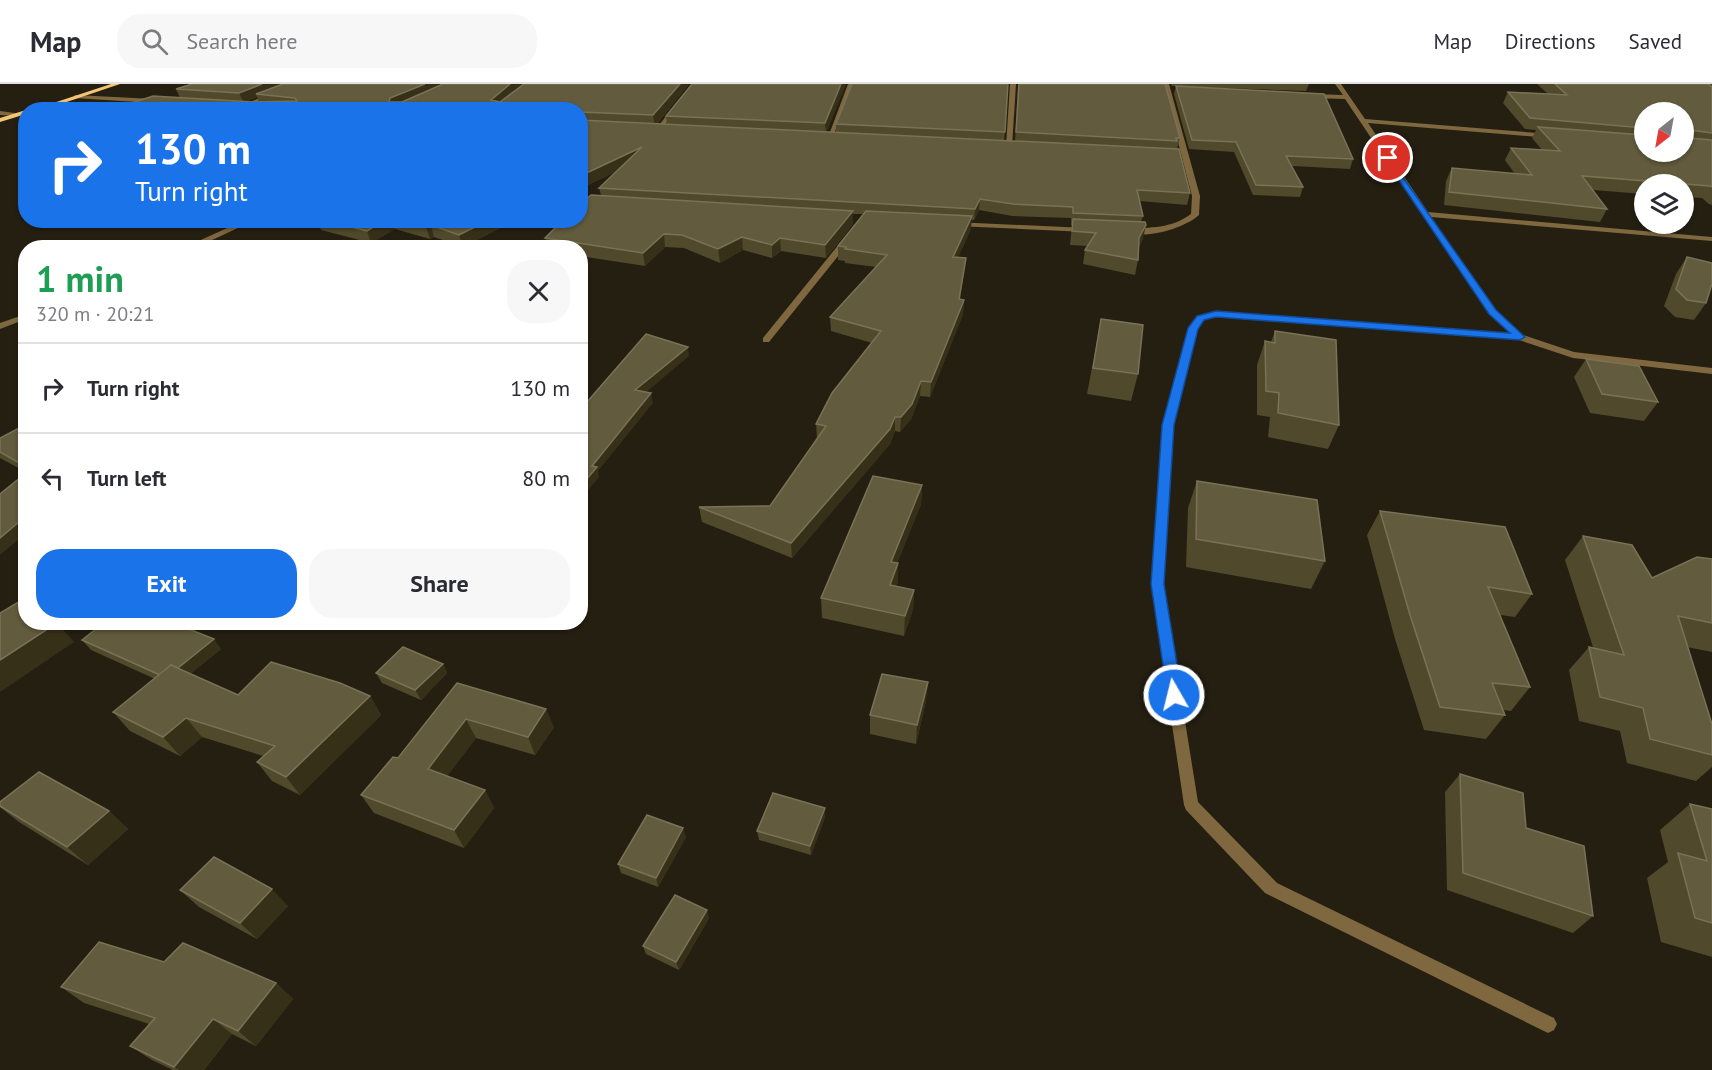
<!DOCTYPE html>
<html lang="en">
<head>
<meta charset="utf-8">
<style>
  :root { --surface:#fff; --page:#f7f7f7; --text:#2b2b33; --muted:#7c7c81; --line:#e1e1e2; --accent:#1a73e8 }
  body { margin:0; font-family:"PT Sans",sans-serif; background:var(--page); color:var(--text); height:100vh; display:flex; flex-direction:column; font-size:22px; white-space:nowrap }
  * { box-sizing:border-box; margin:0 }
  p { font-size:20px; color:var(--muted) }
  .icon { flex:none; width:33px; height:33px; fill:none; stroke:currentColor; stroke-width:2; stroke-linecap:round; stroke-linejoin:round }
  .map { position:relative; flex:1; overflow:hidden }
  .panel { position:absolute; left:18px; top:156px; width:570px; height:390px; display:flex; flex-direction:column; background:var(--surface); border-radius:24px; box-shadow:0 2px 4px #0004 }
  .panel>* { flex:none }
  .banner { position:absolute; left:18px; top:18px; width:570px; height:126px; border-radius:24px; box-shadow:0 2px 4px #0004; background:#1a73e8; color:#fff; overflow:hidden }
  .needle { width:39px; rotate:211deg }
  .tools { position:absolute; left:1634px; top:18px; display:grid; gap:12px }
  .tools a { display:grid; place-items:center; width:60px; height:60px; border-radius:50%; background:var(--surface); box-shadow:0 2px 4px #0004; font-size:30px }
  .pin { position:absolute; display:grid; place-items:center; width:51px; height:51px; color:#fff; margin:-26px; border:3px solid #fff; border-radius:50%; box-shadow:0 2px 6px #0007 }
  .me { position:absolute; width:66px; margin:-33px; rotate:352deg; stroke-linejoin:round; filter:drop-shadow(0 0 4px #0008) }
  .turn { display:flex; align-items:center; gap:21px; height:126px; padding:0 18px; font-size:27px }
  .turn .icon { width:78px; height:78px; stroke-width:2.5 }
  .turn b { display:block; font-size:42px; line-height:51px }
  .round { display:grid; place-items:center; flex:none; width:63px; height:63px; border-radius:24px; background:var(--page) }
  .summary { display:flex; align-items:center; justify-content:space-between; height:102px; padding:0 18px }
  h1 { font-size:36px; font-weight:600; line-height:45px; color:#1e9e55 }
  .action { display:flex; gap:12px; margin-top:auto; padding:12px 18px }
  .action a { flex:1; height:69px; border-radius:24px; background:var(--accent); color:#fff; font-size:24px; font-weight:600; line-height:69px; text-align:center }
  .action a+a { background:var(--page); color:var(--text) }
  ul { padding:0; list-style:none }
  li { display:flex; align-items:center; gap:18px; height:90px; padding:0 18px; border-top:2px solid var(--line) }
  li div { flex:1 }
  li b { display:block; font-size:22px }
  li em { font-style:normal }
  header { display:flex; align-items:center; gap:36px; box-sizing:border-box; height:84px; padding:0 30px; background:var(--surface); border-bottom:2px solid var(--line) }
  header strong { font-size:28px }
  nav { display:flex; gap:33px; margin-inline-start:auto; font-size:21px }
  .search { width:420px; height:54px; background:var(--page); display:flex; align-items:center; gap:15px; box-sizing:border-box; padding:0 21px; border-radius:24px; color:var(--muted); font-size:22px }
  .map>svg:first-child { display:block }
</style>
</head>
<body>
<header>
<strong>Map</strong>
<div class="search"><svg class="icon" aria-label="search" viewBox="0 0 24 24"><circle cx="10" cy="10" r="6"/><path d="M15 15l6 6"/></svg>Search here</div>
<nav><a>Map</a><a>Directions</a><a>Saved</a></nav>
</header>
<div class="map">
<svg width="1712" height="986" viewBox="0 0 1712 986">
  <rect width="100%" height="100%" fill="#241f11"/>
  <g fill="none" stroke-linecap="round" stroke-linejoin="round">
    <g fill="#7f683f" fill-rule="evenodd">
      <path d="M 297,0 L 305,0 L 244,23 L 239,22 Z"/>
      <path d="M 692,0 L 698,0 L 659,48 L 655,48 L 655,46 Z"/>
      <path d="M 848,0 L 854,0 L 832,55 L 827,56 Z"/>
      <path d="M 1010,0 L 1016,0 L 1012,63 L 1009,65 L 1006,63 Z"/>
      <path d="M 1163,0 L 1169,0 L 1200,112 L 1199,131 C 1185,144 1143,157 1126,147 L 1127,145 C 1151,143 1171,145 1191,130 L 1192,112 Z"/>
      <path d="M 1335,0 L 1341,0 L 1365,35 L 1550,50 L 1553,52 L 1550,54 L 1368,39 L 1428,128 L 1712,153 L 1712,157 L 1431,133 L 1495,226 L 1523,251 L 1574,268 L 1712,284 L 1712,290 L 1573,274 L 1519,256 L 1216,233 L 1204,236 L 1197,244 L 1173,341 L 1163,500 L 1198,718 L 1277,799 L 1554,934 L 1557,940 L 1554,946 L 1548,949 L 1265,809 L 1186,726 L 1184,721 L 1151,500 L 1163,341 L 1190,242 L 1198,232 L 1216,227 L 1511,250 L 1489,230 L 1345,15 L 1312,14 L 1309,12 L 1312,10 L 1343,11 Z"/>
      <path d="M 75,11 L 154,15 L 157,17 L 154,19 L 73,14 Z"/>
      <path d="M 0,27 L 22,30 L 19,32 L 0,31 Z"/>
      <path d="M 245,136 L 255,136 L 195,164 L 183,164 Z"/>
      <path d="M 953,138 L 1086,144 L 1090,146 L 1086,148 L 956,142 L 953,142 Z"/>
      <path d="M 844,154 L 851,156 L 769,258 L 763,258 L 763,254 Z"/>
      <path d="M 26,230 L 26,235 L 0,245 L 0,239 Z"/>
    </g>
    <g fill="#f4c576" fill-rule="evenodd">
      <path d="M 111,0 L 120,0 L 43,26 L 32,26 Z"/>
      <path d="M 26,26 L 26,30 L 0,38 L 0,34 Z"/>
    </g>
  </g>
  <g fill="#50492b" fill-rule="evenodd">
    <path d="M 689,0 L 657,40 L 667,40 L 666,32 L 846,0 L 826,48 L 836,48 L 836,40 L 1005,48 L 1004,57 L 1015,57 L 1018,0 L 1165,0 L 1180,54 L 1177,65 L 1190,109 L 1187,121 L 1139,117 L 1143,132 L 1141,138 L 1143,155 L 1139,163 L 1138,176 L 1135,191 L 1083,180 L 1085,166 L 1088,162 L 1070,161 L 1072,141 L 1071,141 L 1071,134 L 1012,132 L 979,126 L 974,136 L 971,136 L 971,145 L 958,173 L 966,174 L 960,215 L 964,216 L 963,230 L 930,313 L 920,312 L 911,335 L 900,348 L 895,347 L 890,360 L 792,474 L 702,438 L 699,423 L 770,422 L 817,355 L 816,340 L 872,259 L 831,247 L 830,233 L 876,183 L 845,179 L 845,177 L 838,176 L 838,162 L 864,130 L 853,130 L 853,140 L 826,174 L 781,167 L 772,174 L 743,166 L 720,179 L 684,164 L 665,163 L 645,182 L 580,172 L 580,164 L 548,164 L 545,154 L 601,111 L 599,104 L 617,87 L 580,105 L 580,26 L 113,25 L 180,14 L 176,5 ZM 257,13 L 259,18 L 246,18 Z"/>
    <path d="M 1171,0 L 1309,0 L 1306,7 L 1195,3 L 1353,75 L 1350,85 L 1292,82 L 1303,103 L 1300,113 L 1253,111 L 1234,68 L 1189,65 L 1174,10 L 1176,2 L 1172,2 Z"/>
    <path d="M 1537,0 L 1712,0 L 1712,121 L 1709,120 L 1702,114 L 1683,113 L 1683,100 L 1644,100 L 1644,110 L 1593,106 L 1607,125 L 1600,138 L 1444,121 L 1446,97 L 1452,84 L 1515,90 L 1505,76 L 1511,64 L 1542,66 L 1532,54 L 1536,46 L 1525,45 L 1503,19 L 1508,8 L 1548,10 ZM 1644,28 L 1683,68 L 1644,68 Z"/>
    <path d="M 315,136 L 516,136 L 463,163 L 434,153 L 430,155 L 395,145 L 371,159 L 321,146 L 317,137 Z"/>
    <path d="M 1687,173 L 1706,219 L 1694,236 L 1675,233 L 1664,222 L 1676,190 Z"/>
    <path d="M 1101,235 L 1138,290 L 1131,317 L 1087,310 Z"/>
    <path d="M 1275,247 L 1339,341 L 1328,365 L 1268,353 L 1270,333 L 1257,331 L 1257,281 L 1265,257 L 1271,258 Z"/>
    <path d="M 1586,275 L 1658,318 L 1644,337 L 1590,329 L 1574,293 Z"/>
    <path d="M 26,348 L 26,388 L 0,374 L 0,354 Z"/>
    <path d="M 1197,397 L 1325,477 L 1311,505 L 1186,483 L 1188,424 Z"/>
    <path d="M 922,401 L 921,420 L 897,479 L 898,479 L 898,498 L 896,502 L 914,506 L 913,525 L 904,552 L 822,534 L 821,514 Z"/>
    <path d="M 1380,427 L 1532,510 L 1515,533 L 1500,531 L 1530,603 L 1511,627 L 1503,626 L 1505,631 L 1486,655 L 1424,646 L 1395,555 L 1367,451 Z"/>
    <path d="M 1583,452 L 1652,494 L 1712,475 L 1712,568 L 1687,563 L 1712,640 L 1712,683 L 1696,697 L 1627,679 L 1620,647 L 1579,637 L 1569,586 L 1589,563 L 1593,563 L 1565,476 Z"/>
    <path d="M 82,556 L 221,565 L 190,590 L 238,611 L 370,612 L 381,631 L 300,711 L 272,697 L 257,678 L 263,672 L 202,653 L 180,672 L 130,647 L 113,628 L 155,595 L 91,566 Z"/>
    <path d="M 443,580 L 447,589 L 421,616 L 382,599 L 376,589 Z"/>
    <path d="M 457,599 L 554,643 L 535,671 L 476,654 L 447,692 L 485,706 L 494,724 L 464,764 L 374,729 L 361,711 L 398,674 Z"/>
    <path d="M 926,617 L 916,660 L 870,650 L 870,631 Z"/>
    <path d="M 1460,690 L 1593,832 L 1573,849 L 1447,806 L 1445,708 Z"/>
    <path d="M 0,718 L 109,727 L 128,745 L 88,781 L 19,738 L 0,723 Z"/>
    <path d="M 1690,720 L 1712,725 L 1712,873 L 1661,858 L 1647,794 L 1668,778 L 1660,746 Z"/>
    <path d="M 825,724 L 825,733 L 811,771 L 759,756 L 757,747 Z"/>
    <path d="M 686,753 L 658,803 L 621,789 L 618,780 Z"/>
    <path d="M 180,806 L 288,822 L 257,855 L 199,823 Z"/>
    <path d="M 709,834 L 679,886 L 646,870 L 643,862 Z"/>
    <path d="M 164,878 L 276,899 L 293,915 L 256,962 L 232,950 L 204,986 L 173,986 L 152,976 L 130,962 L 149,940 L 84,919 L 61,903 Z"/>
  </g>
  <g fill="#373019">
    <path d="M 262,0 L 291,0 L 256,10 L 257,13 L 244,19 L 239,9 Z"/>
    <path d="M 425,0 L 453,0 L 393,26 L 389,18 L 390,14 Z"/>
    <path d="M 510,0 L 525,0 L 494,26 L 491,16 Z"/>
    <path d="M 680,0 L 689,0 L 655,42 L 653,31 Z"/>
    <path d="M 841,0 L 846,0 L 826,50 L 825,39 Z"/>
    <path d="M 642,63 L 644,74 L 580,105 L 580,92 Z"/>
    <path d="M 980,115 L 979,126 L 974,136 L 975,125 Z"/>
    <path d="M 853,127 L 853,140 L 826,174 L 825,161 Z"/>
    <path d="M 972,132 L 971,145 L 952,186 L 953,173 Z"/>
    <path d="M 385,136 L 392,136 L 395,145 L 371,159 L 367,147 Z"/>
    <path d="M 489,136 L 516,136 L 463,163 L 459,151 Z"/>
    <path d="M 431,141 L 434,153 L 430,155 L 426,143 Z"/>
    <path d="M 1146,141 L 1143,155 L 1136,168 L 1139,154 Z"/>
    <path d="M 664,150 L 665,163 L 645,182 L 643,169 Z"/>
    <path d="M 742,153 L 743,166 L 720,179 L 718,165 Z"/>
    <path d="M 780,154 L 781,167 L 772,174 L 772,161 Z"/>
    <path d="M 966,174 L 964,187 L 958,229 L 959,215 Z"/>
    <path d="M 964,216 L 963,230 L 930,313 L 931,298 Z"/>
    <path d="M 688,263 L 689,272 L 637,316 L 635,306 Z"/>
    <path d="M 921,297 L 920,312 L 911,335 L 900,348 L 901,333 Z"/>
    <path d="M 651,309 L 653,319 L 598,387 L 599,393 L 580,416 L 580,403 L 592,382 Z"/>
    <path d="M 895,333 L 895,347 L 890,360 L 792,474 L 791,459 Z"/>
    <path d="M 922,401 L 921,420 L 890,497 L 891,478 Z"/>
    <path d="M 26,432 L 26,449 L 0,471 L 0,454 Z"/>
    <path d="M 898,479 L 898,498 L 890,520 L 890,501 Z"/>
    <path d="M 914,506 L 913,525 L 904,552 L 905,532 Z"/>
    <path d="M 57,539 L 74,558 L 0,608 L 0,576 Z"/>
    <path d="M 214,555 L 221,565 L 174,603 L 166,594 Z"/>
    <path d="M 443,580 L 447,589 L 421,616 L 415,606 Z"/>
    <path d="M 928,598 L 926,617 L 916,660 L 917,641 Z"/>
    <path d="M 370,612 L 381,631 L 300,711 L 286,693 Z"/>
    <path d="M 546,625 L 554,643 L 535,671 L 528,653 Z"/>
    <path d="M 186,634 L 202,653 L 180,672 L 163,653 Z"/>
    <path d="M 466,635 L 476,654 L 438,704 L 428,685 Z"/>
    <path d="M 485,706 L 494,724 L 464,764 L 454,746 Z"/>
    <path d="M 825,724 L 825,733 L 811,771 L 810,762 Z"/>
    <path d="M 109,727 L 128,745 L 88,781 L 67,763 Z"/>
    <path d="M 683,744 L 686,753 L 658,803 L 656,794 Z"/>
    <path d="M 272,805 L 288,822 L 257,855 L 240,839 Z"/>
    <path d="M 707,826 L 709,834 L 679,886 L 676,878 Z"/>
    <path d="M 276,899 L 293,915 L 256,962 L 238,947 Z"/>
    <path d="M 213,935 L 232,950 L 204,986 L 179,986 L 174,983 Z"/>
  </g>
  <g fill="#625b3d" stroke="#7a7256" stroke-width="1.5">
    <path d="M 192,0 L 262,0 L 239,9 L 176,5 Z"/>
    <path d="M 283,0 L 425,0 L 390,14 L 389,18 L 402,18 L 443,0 L 510,0 L 491,16 L 500,18 L 524,0 L 680,0 L 653,31 L 580,28 L 580,26 L 113,25 L 153,12 L 253,18 L 297,17 L 295,14 L 256,10 Z"/>
    <path d="M 692,0 L 841,0 L 825,39 L 666,32 Z"/>
    <path d="M 852,0 L 1008,0 L 1005,48 L 836,40 Z"/>
    <path d="M 1019,0 L 1165,0 L 1180,54 L 1176,54 L 1177,57 L 1016,48 Z"/>
    <path d="M 1555,0 L 1708,0 L 1712,3 L 1712,49 L 1690,46 L 1689,54 L 1712,56 L 1712,103 L 1710,102 L 1582,92 L 1607,125 L 1449,108 L 1452,84 L 1532,91 L 1511,64 L 1560,67 L 1538,43 L 1644,51 L 1644,68 L 1683,68 L 1683,28 L 1644,28 L 1644,44 L 1530,34 L 1508,8 L 1567,11 Z"/>
    <path d="M 1176,2 L 1324,10 L 1353,75 L 1286,72 L 1303,103 L 1256,101 L 1236,58 L 1192,56 Z"/>
    <path d="M 580,36 L 1179,65 L 1190,109 L 1137,106 L 1143,132 L 1073,129 L 1073,123 L 1013,120 L 980,115 L 975,125 L 599,104 L 642,63 L 580,92 Z"/>
    <path d="M 591,111 L 853,127 L 825,161 L 780,154 L 772,161 L 742,153 L 718,165 L 682,151 L 664,150 L 643,169 L 545,154 L 563,136 L 580,136 L 580,120 Z"/>
    <path d="M 866,127 L 972,132 L 953,173 L 966,174 L 959,215 L 964,216 L 931,298 L 921,297 L 912,320 L 901,333 L 895,333 L 890,345 L 791,459 L 699,423 L 770,422 L 826,342 L 816,340 L 832,309 L 881,247 L 830,233 L 887,171 L 845,165 L 846,163 L 838,162 Z"/>
    <path d="M 1073,135 L 1145,138 L 1146,141 L 1139,154 L 1138,176 L 1085,166 L 1096,149 L 1072,147 Z"/>
    <path d="M 324,136 L 385,136 L 367,147 Z"/>
    <path d="M 402,136 L 489,136 L 459,151 L 431,141 L 426,143 Z"/>
    <path d="M 1687,173 L 1712,179 L 1712,200 L 1706,219 L 1687,216 L 1676,205 Z"/>
    <path d="M 1101,235 L 1143,241 L 1138,290 L 1093,284 Z"/>
    <path d="M 1275,247 L 1336,256 L 1339,341 L 1278,329 L 1279,309 L 1266,307 L 1265,257 L 1275,259 Z"/>
    <path d="M 646,250 L 688,263 L 635,306 L 651,309 L 592,382 L 597,383 L 580,403 L 580,326 Z"/>
    <path d="M 1586,275 L 1639,282 L 1658,318 L 1602,310 Z"/>
    <path d="M 19,344 L 26,348 L 26,383 L 0,368 L 0,354 Z"/>
    <path d="M 26,389 L 26,432 L 0,454 L 0,410 Z"/>
    <path d="M 873,392 L 922,401 L 891,478 L 898,479 L 890,501 L 914,506 L 905,532 L 821,514 Z"/>
    <path d="M 1197,397 L 1317,416 L 1325,477 L 1196,455 Z"/>
    <path d="M 1380,427 L 1505,443 L 1532,510 L 1488,503 L 1530,603 L 1492,599 L 1505,631 L 1440,623 L 1410,531 Z"/>
    <path d="M 1583,452 L 1632,461 L 1652,494 L 1697,473 L 1712,475 L 1712,539 L 1678,532 L 1712,640 L 1712,671 L 1650,655 L 1643,624 L 1600,613 L 1589,563 L 1624,571 Z"/>
    <path d="M 20,517 L 26,520 L 26,538 L 57,539 L 0,576 L 0,529 Z"/>
    <path d="M 105,538 L 171,538 L 214,555 L 178,584 L 171,581 L 160,591 L 82,556 Z"/>
    <path d="M 403,563 L 443,580 L 415,606 L 376,589 Z"/>
    <path d="M 271,578 L 340,599 L 370,612 L 286,693 L 257,678 L 275,662 L 186,634 L 163,653 L 113,628 L 171,581 L 238,611 Z"/>
    <path d="M 882,590 L 928,598 L 917,641 L 870,631 Z"/>
    <path d="M 457,599 L 546,625 L 528,653 L 466,635 L 428,685 L 485,706 L 454,746 L 361,711 L 393,673 L 398,674 Z"/>
    <path d="M 39,688 L 109,727 L 67,763 L 0,722 L 0,718 Z"/>
    <path d="M 1460,690 L 1523,709 L 1526,744 L 1584,762 L 1593,832 L 1463,789 Z"/>
    <path d="M 773,709 L 825,724 L 810,762 L 757,747 Z"/>
    <path d="M 1690,720 L 1712,725 L 1712,839 L 1695,834 L 1678,769 L 1707,777 Z"/>
    <path d="M 647,731 L 683,744 L 656,794 L 618,780 Z"/>
    <path d="M 214,773 L 272,805 L 240,839 L 180,806 Z"/>
    <path d="M 675,811 L 707,826 L 676,878 L 643,862 Z"/>
    <path d="M 99,858 L 164,878 L 183,859 L 276,899 L 238,947 L 213,935 L 174,983 L 130,962 L 155,934 L 61,903 Z"/>
  </g>
  <path fill="#1a73e8" stroke="#114b97" stroke-width="1.5" d="M 1388,72 L 1496,226 L 1525,253 L 1520,256 L 1216,233 L 1204,236 L 1198,245 L 1174,341 L 1164,500 L 1182,611 L 1174,617 L 1168,615 L 1151,500 L 1162,341 L 1188,244 L 1197,232 L 1216,227 L 1510,249 L 1489,230 L 1384,74 Z"/>
</svg>
<div class="tools">
<a><svg class="needle" viewBox="-14 -14 28 28"><path d="M0-13l5 13h-10z" fill="#e53935"/><path d="M0 13l5-13h-10z" fill="#7c7c81"/></svg></a>
<a><svg class="icon" aria-label="layers" viewBox="0 0 24 24"><path d="M12 4l9 5-9 5-9-5zM3 14l9 5 9-5"/></svg></a>
</div>
<div class="pin" style="left:1388px;top:74px;background:#d93025"><svg class="icon" aria-label="arrive" viewBox="0 0 24 24"><path d="M6 21V4h12l-3 4 3 4H6"/></svg></div>
<svg class="me" style="left:1174px;top:611px" viewBox="-20 -20 40 40"><circle r="17" fill="#1a73e8" stroke="#fff" stroke-width="3"/><path d="M0-11L8 9 0 5-8 9z" fill="#fff"/></svg>
<div class="banner">
<div class="turn"><svg class="icon" aria-label="right" viewBox="0 0 24 24"><path d="M7 20v-9h11M14 6l5 5-5 5"/></svg><div><b>130 m</b>Turn right</div></div>
</div>
<section class="panel">
<div class="summary"><div><h1>1 min</h1><p>320 m · 20:21</p></div><a class="round"><svg class="icon" aria-label="close" viewBox="0 0 24 24"><path d="M6 6l12 12M18 6L6 18"/></svg></a></div>
<ul>
<li><svg class="icon" aria-label="right" viewBox="0 0 24 24"><path d="M7 20v-9h11M14 6l5 5-5 5"/></svg><div><b>Turn right</b></div><em>130 m</em></li>
<li><svg class="icon" aria-label="left" viewBox="0 0 24 24"><path d="M17 20v-9H6M10 6l-5 5 5 5"/></svg><div><b>Turn left</b></div><em>80 m</em></li>
</ul>
<div class="action"><a>Exit</a><a>Share</a></div>
</section>
</div>
</body>
</html>
